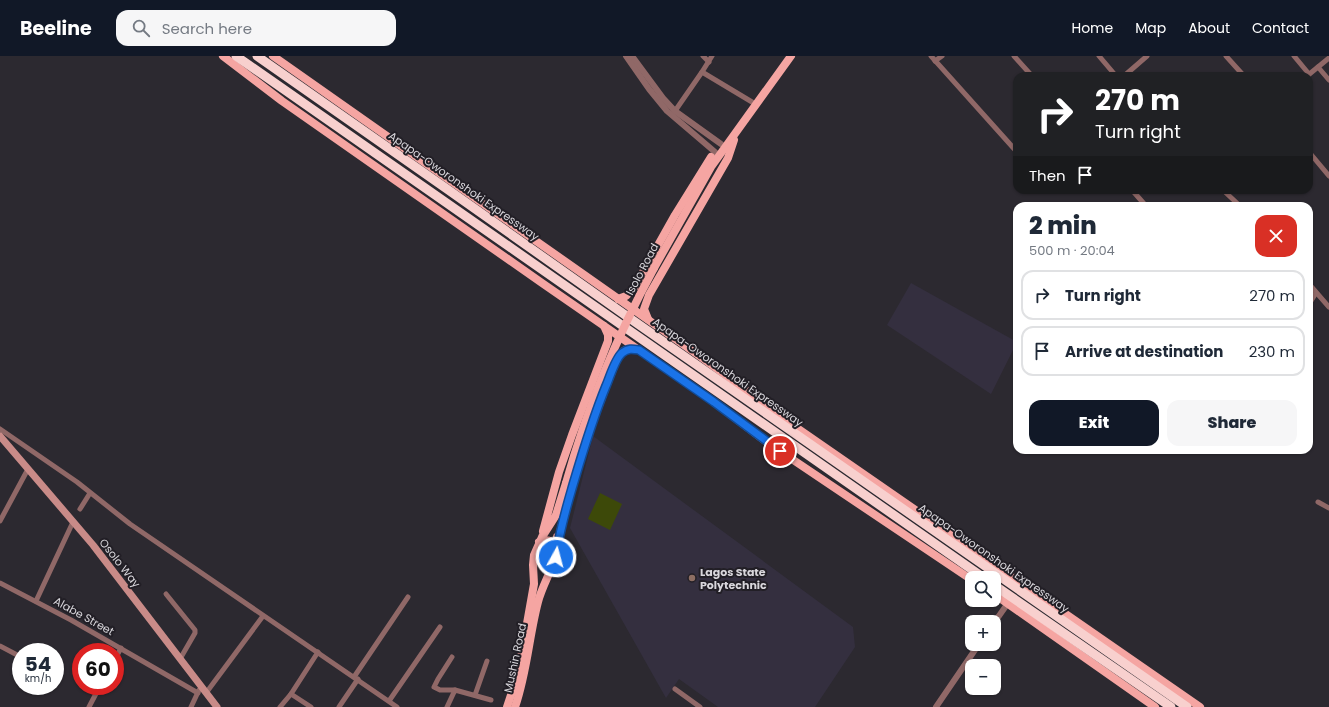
<!DOCTYPE html>
<html lang="en">
<head>
<meta charset="utf-8">
<style>
  :root { --surface:#fff; --page:#f6f6f7; --text:#1f2937; --muted:#747a83; --line:#e0e1e3; --accent:#111827 }
  body { margin:0; font-family:Poppins,sans-serif; background:var(--page); color:var(--text); height:100vh; display:flex; flex-direction:column; font-size:15px; white-space:nowrap }
  * { box-sizing:border-box; margin:0 }
  p { font-size:13px; color:var(--muted) }
  .icon { flex:none; width:22px; height:22px; fill:none; stroke:currentColor; stroke-width:2; stroke-linecap:round; stroke-linejoin:round }
  .map { position:relative; flex:1; overflow:hidden }
  .sheet { position:absolute; left:1013px; top:146px; width:300px; height:252px; display:flex; flex-direction:column; background:var(--surface); border-radius:12px; box-shadow:0 1px 3px #0004 }
  .sheet>* { flex:none }
  .top-card { position:absolute; left:1013px; top:16px; width:300px; height:122px; border-radius:12px; box-shadow:0 1px 3px #0004; background:#202124; color:#fff; overflow:hidden }
  .fabs { position:absolute; left:965px; top:515px; display:grid; gap:8px }
  .fabs a { display:grid; place-items:center; width:36px; height:36px; border-radius:8px; background:var(--surface); box-shadow:0 1px 3px #0004; font-size:20px }
  .speed { position:absolute; left:12px; top:587px; display:flex; gap:8px; font-size:20px; font-weight:700; text-align:center }
  .speed>* { display:grid; place-content:center; width:52px; height:52px; border-radius:50%; background:var(--surface); box-shadow:0 1px 3px #0004; line-height:1 }
  .speed small { font-size:10px; font-weight:400 }
  .speed .limit { border:6px solid #d22; background:#fff; color:#111 }
  .pin { position:absolute; display:grid; place-items:center; width:34px; height:34px; color:#fff; margin:-17px; border:2px solid #fff; border-radius:50%; box-shadow:0 1px 4px #0007 }
  .me { position:absolute; width:44px; margin:-22px; rotate:7deg; stroke-linejoin:round; filter:drop-shadow(0 0 3px #0008) }
  .turn { display:flex; align-items:center; gap:14px; height:84px; padding:0 16px; font-size:18px }
  .turn .icon { width:52px; height:52px; stroke-width:2.5 }
  .turn b { display:block; font-size:28px; line-height:34px }
  .then { display:flex; align-items:center; height:38px; padding:0 16px; background:#0003; gap:8px; font-size:15px }
  .round { display:grid; place-items:center; flex:none; width:42px; height:42px; border-radius:12px; background:var(--page) }
  .overview { display:flex; align-items:center; justify-content:space-between; height:68px; padding:0 16px }
  h1 { font-size:24px; font-weight:800; line-height:30px }
  .button { display:flex; gap:8px; margin-top:auto; padding:8px 16px }
  .button a { flex:1; height:46px; border-radius:12px; background:var(--accent); color:#fff; font-size:16px; font-weight:800; line-height:46px; text-align:center }
  .button a+a { background:var(--page); color:var(--text) }
  ul { padding:0; list-style:none }
  li { display:flex; align-items:center; gap:12px; height:50px; margin:0 8px 6px; padding:0 8px; border:2px solid var(--line); border-radius:12px }
  li div { flex:1 }
  li b { display:block; font-size:15px }
  li em { font-style:normal }
  header { display:flex; align-items:center; gap:24px; box-sizing:border-box; height:56px; padding:0 20px; background:var(--accent); color:#fff }
  header strong { font-size:19px }
  nav { display:flex; gap:22px; margin-inline-start:auto; font-size:14px }
  .search { width:280px; height:36px; background:var(--page); display:flex; align-items:center; gap:10px; box-sizing:border-box; padding:0 14px; border-radius:12px; color:var(--muted); font-size:15px }
  .map>svg:first-child { display:block }
</style>
</head>
<body>
<header>
<strong>Beeline</strong>
<div class="search"><svg class="icon" aria-label="search" viewBox="0 0 24 24"><circle cx="10" cy="10" r="6"/><path d="M15 15l6 6"/></svg>Search here</div>
<nav><a>Home</a><a>Map</a><a>About</a><a>Contact</a></nav>
</header>
<div class="map">
<svg width="1329" height="651" viewBox="0 0 1329 651">
  <rect width="100%" height="100%" fill="#2c2930"/>
  <g fill="#342f3f">
    <path d="M 911,227 L 1017,286 L 991,338 L 887,269 Z"/>
    <path d="M 593,380 L 853,571 L 855,591 L 815,651 L 718,651 L 679,623 L 666,642 L 570,472 Z"/>
  </g>
  <path fill="#3d4909" d="M 600,437 L 622,448 L 610,474 L 588,463 Z"/>
  <g fill="none" stroke-linecap="round" stroke-linejoin="round">
    <g stroke="#906867" stroke-width="5">
      <path d="M 703,0 L 709,6"/>
      <path d="M 931,0 L 1017,96"/>
      <path d="M 1014,0 L 1032,20"/>
      <path d="M 1099,0 L 1116,20"/>
      <path d="M 1226,0 L 1244,20"/>
      <path d="M 1294,0 L 1309,18"/>
      <path d="M 935,5 L 942,0"/>
      <path d="M 1318,11 L 1329,24"/>
      <path d="M 702,16 L 712,0"/>
      <path d="M 1124,20 L 1147,0"/>
      <path d="M 1307,20 L 1329,2"/>
      <path d="M 675,55 L 702,16 L 752,46"/>
      <path d="M 1309,96 L 1329,120"/>
      <path d="M 1132,134 L 1146,150"/>
      <path d="M 1223,134 L 1240,150"/>
      <path d="M 1309,228 L 1329,251"/>
      <path d="M 1309,248 L 1316,237"/>
      <path d="M 0,373 L 77,426 L 130,468 L 397,651"/>
      <path d="M 1318,446 L 1329,452"/>
      <path d="M 80,453 L 90,437"/>
      <path d="M 0,465 L 28,413"/>
      <path d="M 0,527 L 71,564 L 198,637"/>
      <path d="M 166,538 L 195,574 L 195,577 L 180,603"/>
      <path d="M 36,545 L 73,466"/>
      <path d="M 0,590 L 21,601"/>
      <path d="M 452,601 L 438,623 L 434,631 L 440,634 L 455,634"/>
      <path d="M 115,603 L 121,592"/>
      <path d="M 55,612 L 58,613"/>
      <path d="M 354,621 L 408,541"/>
      <path d="M 675,633 L 700,651"/>
      <path d="M 206,637 L 263,560"/>
      <path d="M 291,638 L 311,651"/>
      <path d="M 475,639 L 487,605"/>
      <path d="M 389,645 L 440,571"/>
      <path d="M 89,651 L 100,630"/>
      <path d="M 191,651 L 199,634"/>
      <path d="M 280,651 L 291,638 L 318,596"/>
      <path d="M 339,651 L 358,623"/>
      <path d="M 447,651 L 455,634 L 491,644"/>
    </g>
    <g stroke="#906867" stroke-width="6">
      <path d="M 626,0 L 649,33 L 667,55 L 715,96"/>
      <path d="M 632,0 L 663,42 L 675,55 L 721,88"/>
      <path d="M 994,567 L 1008,547"/>
      <path d="M 936,651 L 979,588"/>
    </g>
    <path stroke="#c98b88" stroke-width="7" d="M 0,380 L 93,489 L 217,651"/>
    <g stroke="#f5a5a2" stroke-width="8">
      <path d="M 223,0 L 282,45 L 542,227 L 714,346 L 768,387 L 972,524"/>
      <path d="M 273,0 L 701,301 L 797,372 L 1200,651"/>
      <path d="M 654,212 L 711,111 L 791,0"/>
      <path d="M 618,243 L 626,240 L 634,232 L 675,159 L 711,101"/>
      <path d="M 648,263 L 644,253 L 649,239 L 728,102 L 734,84"/>
      <path d="M 543,475 L 559,416 L 572,379 L 608,285 L 608,279 L 604,270"/>
      <path d="M 558,485 C 570,433 586,381 606,331 C 610,322 615,305 621,297 C 626,292 631,292 638,294"/>
      <path d="M 539,486 C 546,483 552,484 557,491"/>
      <path d="M 994,538 L 1155,651"/>
      <path d="M 507,651 L 518,618 L 531,545 L 534,528 L 533,509 L 534,499 L 542,481 L 556,459 L 566,427"/>
      <path d="M 515,651 C 527,617 529,580 538,546 C 544,523 559,506 557,481"/>
    </g>
    <g stroke="#f8d0ce" stroke-width="9">
      <path d="M 236,0 L 984,522"/>
      <path d="M 257,0 L 447,133 L 628,261 L 1187,651"/>
      <path d="M 994,529 L 1171,651"/>
    </g>
    <path stroke="#f5a5a2" stroke-width="8" d="M 566,427 C 587,352 617,280 654,212"/>
  </g>
  <g fill="none" stroke-linecap="round" stroke-linejoin="round">
    <defs>
      <path id="route" d="M 556,501 C 559,476 566,453 573,429 C 583,395 593,362 606,330 C 610,321 615,303 622,297 C 628,292 633,293 639,294 L 714,346 L 780,395"/>
    </defs>
    <use href="#route" stroke="#114b97" stroke-width="10"/>
    <use href="#route" stroke="#1a73e8" stroke-width="7"/>
  </g>
  <circle fill="#8d6e63" stroke="#221f26" stroke-width="1.5" cx="692" cy="522" r="4"/>
  <g text-anchor="middle" dominant-baseline="central" stroke-width="4" stroke-linejoin="round" paint-order="stroke">
    <g font-size="11" fill="#d9d7dc" stroke="#221f26">
      <text transform="translate(464 130) rotate(35)">Apapa-Oworonshoki Expressway</text>
      <text transform="translate(642 213) rotate(-62)">Isolo Road</text>
      <text transform="translate(728 316) rotate(35)">Apapa-Oworonshoki Expressway</text>
      <text transform="translate(994 502) rotate(35)">Apapa-Oworonshoki Expressway</text>
      <text transform="translate(120 507) rotate(52)">Osolo Way</text>
      <text transform="translate(84 560) rotate(29)">Alabe Street</text>
      <text transform="translate(515 602) rotate(-78)">Mushin Road</text>
    </g>
    <g font-size="11" font-weight="bold" fill="#d9d7dc" stroke="#221f26" text-anchor="start">
      <text x="700" y="516">Lagos State<tspan x="700" dy="13">Polytechnic</tspan></text>
    </g>
  </g>
</svg>
<div class="fabs">
<a><svg class="icon" aria-label="search" viewBox="0 0 24 24"><circle cx="10" cy="10" r="6"/><path d="M15 15l6 6"/></svg></a>
<a>+</a>
<a>−</a>
</div>
<div class="speed"><div>54<small>km/h</small></div><div class="limit">60</div></div>
<div class="pin" style="left:780px;top:395px;background:#d93025"><svg class="icon" aria-label="arrive" viewBox="0 0 24 24"><path d="M6 21V4h12l-3 4 3 4H6"/></svg></div>
<svg class="me" style="left:556px;top:501px" viewBox="-20 -20 40 40"><circle r="17" fill="#1a73e8" stroke="#fff" stroke-width="3"/><path d="M0-11L8 9 0 5-8 9z" fill="#fff"/></svg>
<div class="top-card">
<div class="turn"><svg class="icon" aria-label="right" viewBox="0 0 24 24"><path d="M7 20v-9h11M14 6l5 5-5 5"/></svg><div><b>270 m</b>Turn right</div></div>
<div class="then">Then<svg class="icon" aria-label="arrive" viewBox="0 0 24 24"><path d="M6 21V4h12l-3 4 3 4H6"/></svg></div>
</div>
<section class="sheet">
<div class="overview"><div><h1>2 min</h1><p>500 m · 20:04</p></div><a class="round" style="background:#d93025;color:#fff"><svg class="icon" aria-label="close" viewBox="0 0 24 24"><path d="M6 6l12 12M18 6L6 18"/></svg></a></div>
<ul>
<li><svg class="icon" aria-label="right" viewBox="0 0 24 24"><path d="M7 20v-9h11M14 6l5 5-5 5"/></svg><div><b>Turn right</b></div><em>270 m</em></li>
<li><svg class="icon" aria-label="arrive" viewBox="0 0 24 24"><path d="M6 21V4h12l-3 4 3 4H6"/></svg><div><b>Arrive at destination</b></div><em>230 m</em></li>
</ul>
<div class="button"><a>Exit</a><a>Share</a></div>
</section>
</div>
</body>
</html>
